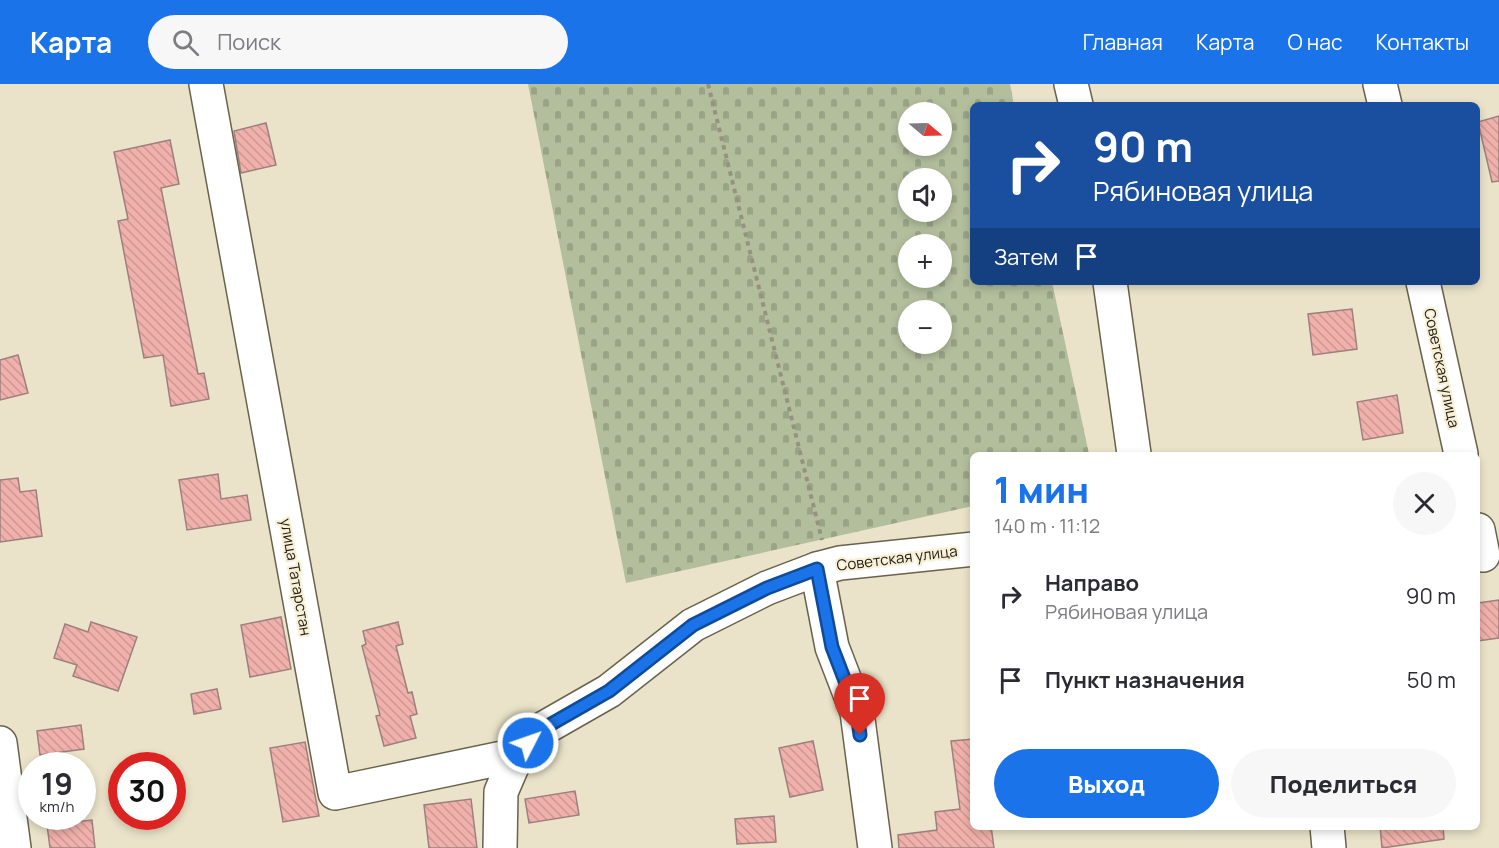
<!DOCTYPE html>
<html lang="ru">
<head>
<meta charset="utf-8">
<style>
  :root { --surface:#fff; --page:#f7f7f7; --text:#2b2b33; --muted:#7c7c81; --accent:#1a73e8 }
  body { margin:0; font-family:Manrope,sans-serif; background:var(--page); color:var(--text); height:100vh; display:flex; flex-direction:column; font-size:22px; white-space:nowrap }
  * { box-sizing:border-box; margin:0 }
  p { font-size:20px; color:var(--muted) }
  .icon { flex:none; width:33px; height:33px; fill:none; stroke:currentColor; stroke-width:2; stroke-linecap:round; stroke-linejoin:round }
  .map { position:relative; flex:1; overflow:hidden }
  .panel { position:absolute; left:970px; top:368px; width:510px; height:378px; display:flex; flex-direction:column; background:var(--surface); border-radius:9px; box-shadow:0 3px 9px #0003 }
  .panel>* { flex:none }
  .guide { position:absolute; left:970px; top:18px; width:510px; height:183px; border-radius:9px; box-shadow:0 3px 9px #0003; background:#1a4fa0; color:#fff; overflow:hidden }
  .needle { width:39px; rotate:109deg }
  .controls { position:absolute; left:898px; top:18px; display:grid; gap:12px }
  .controls a { display:grid; place-items:center; width:54px; height:54px; border-radius:50%; background:var(--surface); box-shadow:0 3px 9px #0003; font-size:30px }
  .speed { position:absolute; left:18px; top:668px; display:flex; gap:12px; font-size:30px; font-weight:700; text-align:center }
  .speed>* { display:grid; place-content:center; width:78px; height:78px; border-radius:50%; background:var(--surface); box-shadow:0 3px 9px #0003; line-height:1 }
  .speed small { font-size:15px; font-weight:400 }
  .speed .limit { border:9px solid #d22; background:#fff; color:#111 }
  .pin { position:absolute; display:grid; place-items:center; width:51px; height:51px; color:#fff; margin:-62px -26px; border-radius:50% 50% 50% 0; rotate:-45deg; box-shadow:0 0 6px #0007 }
  .pin .icon { rotate:45deg }
  .me { position:absolute; width:66px; margin:-33px; rotate:49deg; stroke-linejoin:round; filter:drop-shadow(0 0 4px #0008) }
  .turn { display:flex; align-items:center; gap:21px; height:126px; padding:0 24px; font-size:27px }
  .turn .icon { width:78px; height:78px; stroke-width:2.5 }
  .turn b { display:block; font-size:42px; line-height:51px }
  .then { display:flex; align-items:center; height:57px; padding:0 24px; background:#0003; gap:12px; font-size:22px }
  .round { display:grid; place-items:center; flex:none; width:63px; height:63px; border-radius:32px; background:var(--page) }
  .summary { display:flex; align-items:center; justify-content:space-between; height:102px; padding:0 24px }
  h1 { font-size:36px; font-weight:800; line-height:45px; color:var(--accent) }
  .button { display:flex; gap:12px; margin-top:auto; padding:12px 24px }
  .button a { flex:1; height:69px; border-radius:36px; background:var(--accent); color:#fff; font-size:24px; font-weight:800; line-height:69px; text-align:center }
  .button a+a { background:var(--page); color:var(--text) }
  ul { padding:0; list-style:none }
  li { display:flex; align-items:center; gap:18px; height:84px; padding:0 24px }
  li div { flex:1 }
  li b { display:block; font-size:22px }
  li em { font-style:normal }
  header { display:flex; align-items:center; gap:36px; box-sizing:border-box; height:84px; padding:0 30px; background:var(--accent); color:#fff }
  header strong { font-size:28px }
  nav { display:flex; gap:33px; margin-inline-start:auto; font-size:21px }
  .search { width:420px; height:54px; background:var(--page); display:flex; align-items:center; gap:15px; box-sizing:border-box; padding:0 21px; border-radius:33px; color:var(--muted); font-size:22px }
  .map>svg:first-child { display:block }
</style>
</head>
<body>
<header>
<strong>Карта</strong>
<div class="search"><svg class="icon" aria-label="search" viewBox="0 0 24 24"><circle cx="10" cy="10" r="6"/><path d="M15 15l6 6"/></svg>Поиск</div>
<nav><a>Главная</a><a>Карта</a><a>О нас</a><a>Контакты</a></nav>
</header>
<div class="map">
<svg width="1499" height="764" viewBox="0 0 1499 764">
  <defs>
    <pattern id="cemetery-stones" width="16" height="16" patternUnits="userSpaceOnUse" patternTransform="scale(1.5)"><rect width="16" height="16" fill="#b2be9c"/><path d="M2 7V4a2 2 0 0 1 4 0v3zM10 15v-3a2 2 0 0 1 4 0v3z" fill="#99a386"/></pattern>
    <pattern id="building-back-hatch" width="6" height="6" patternUnits="userSpaceOnUse" patternTransform="scale(1.5)"><rect width="6" height="6" fill="#f0b0ab"/><path d="M-1 5l2 2M0 0l6 6M5-1l2 2" fill="none" stroke="#ce9792"/></pattern>
  </defs>
  <rect width="100%" height="100%" fill="#eae3c9"/>
  <path fill="url(#cemetery-stones)" fill-rule="evenodd" d="M 528,0 L 1010,0 L 1014,21 L 974,21 L 974,198 L 1052,198 L 1089,370 L 974,370 L 973,422 L 626,499 ZM 909,28 L 942,28 L 942,62 L 909,62 ZM 909,94 L 942,94 L 942,128 L 909,128 ZM 909,160 L 942,160 L 942,194 L 909,194 ZM 909,226 L 942,226 L 942,260 L 909,260 Z"/>
  <g fill="url(#building-back-hatch)" stroke="#9d807e" stroke-width="1.5">
    <path d="M 1499,32 L 1499,97 L 1492,98 L 1478,38 Z"/>
    <path d="M 266,39 L 276,81 L 241,89 L 234,47 Z"/>
    <path d="M 170,56 L 179,100 L 161,104 L 198,290 L 204,289 L 209,315 L 171,322 L 163,271 L 144,274 L 118,137 L 128,135 L 114,68 Z"/>
    <path d="M 1352,225 L 1357,265 L 1313,271 L 1308,230 Z"/>
    <path d="M 18,271 L 28,309 L 0,316 L 0,276 Z"/>
    <path d="M 1397,311 L 1403,349 L 1363,356 L 1357,318 Z"/>
    <path d="M 218,390 L 221,415 L 247,411 L 251,436 L 187,446 L 179,396 Z"/>
    <path d="M 18,394 L 20,408 L 36,406 L 42,452 L 0,458 L 0,396 Z"/>
    <path d="M 1499,516 L 1499,554 L 1478,557 L 1478,519 Z"/>
    <path d="M 281,533 L 291,585 L 250,593 L 241,541 Z"/>
    <path d="M 91,538 L 137,553 L 118,607 L 73,592 L 77,581 L 54,574 L 65,540 L 88,548 Z"/>
    <path d="M 398,538 L 403,560 L 396,562 L 408,609 L 412,608 L 417,630 L 410,632 L 416,654 L 384,662 L 376,632 L 380,631 L 362,562 L 366,560 L 363,547 Z"/>
    <path d="M 217,605 L 221,625 L 194,630 L 191,610 Z"/>
    <path d="M 81,641 L 84,665 L 40,671 L 37,647 Z"/>
    <path d="M 974,655 L 974,742 L 991,742 L 994,764 L 899,764 L 898,751 L 937,746 L 935,728 L 960,725 L 951,657 Z"/>
    <path d="M 813,657 L 823,706 L 790,713 L 779,664 Z"/>
    <path d="M 305,658 L 319,732 L 283,738 L 270,664 Z"/>
    <path d="M 575,707 L 579,731 L 529,739 L 525,715 Z"/>
    <path d="M 471,715 L 477,764 L 429,764 L 424,721 Z"/>
    <path d="M 774,732 L 776,758 L 737,760 L 735,735 Z"/>
    <path d="M 92,736 L 95,764 L 50,764 L 47,741 Z"/>
    <path d="M 1380,742 L 1443,742 L 1444,755 L 1382,764 Z"/>
  </g>
  <g fill="none" stroke-linecap="round" stroke-linejoin="round">
    <defs>
      <g id="minor">
        <path d="M 206,0 L 335,709 L 517,671 L 501,708 L 500,764"/>
        <path d="M 1071,0 L 1076,21"/>
        <path d="M 1380,0 L 1385,21"/>
        <path d="M 1110,198 L 1134,370"/>
        <path d="M 1423,198 L 1461,370"/>
        <path d="M 1478,446 L 1483,471"/>
        <path d="M 817,485 L 832,563 L 857,628 L 875,764"/>
        <path d="M 0,659 L 14,764"/>
        <path d="M 517,671 L 539,647 L 609,607 L 693,541 L 767,504 L 817,485 L 840,479 L 974,465"/>
        <path d="M 1327,742 L 1329,764"/>
      </g>
    </defs>
    <use href="#minor" stroke="#69624c" stroke-width="36"/>
    <path stroke="#97927f" stroke-width="4" stroke-dasharray="4.5 4.5" stroke-linecap="butt" d="M 708,0 L 822,456"/>
    <use href="#minor" stroke="#fff" stroke-width="33"/>
  </g>
  <g fill="none" stroke-linecap="round" stroke-linejoin="round">
    <defs>
      <path id="route" d="M 528,659 L 539,647 L 609,607 L 693,541 L 767,504 L 817,485 L 832,563 L 857,628 L 860,651"/>
    </defs>
    <use href="#route" stroke="#114b97" stroke-width="15"/>
    <use href="#route" stroke="#1a73e8" stroke-width="10"/>
  </g>
  <g text-anchor="middle" dominant-baseline="central" stroke-width="4.5" stroke-linejoin="round" paint-order="stroke">
    <g font-size="15" fill="#232016" stroke="#f8f0d6">
      <text transform="translate(1442 284) rotate(78)">Советская улица</text>
      <text transform="translate(897 474) rotate(-7)">Советская улица</text>
      <text transform="translate(296 493) rotate(80)">улица Татарстан</text>
    </g>
  </g>
</svg>
<div class="controls">
<a><svg class="needle" viewBox="-14 -14 28 28"><path d="M0-13l5 13h-10z" fill="#e53935"/><path d="M0 13l5-13h-10z" fill="#7c7c81"/></svg></a>
<a><svg class="icon" aria-label="sound" viewBox="0 0 24 24"><path d="M4 9h4l5-4v14l-5-4H4zM17 9q2 3 0 6"/></svg></a>
<a>+</a>
<a>−</a>
</div>
<div class="speed"><div>19<small>km/h</small></div><div class="limit">30</div></div>
<div class="pin" style="left:860px;top:651px;background:#d93025"><svg class="icon" aria-label="arrive" viewBox="0 0 24 24"><path d="M6 21V4h12l-3 4 3 4H6"/></svg></div>
<svg class="me" style="left:528px;top:659px" viewBox="-20 -20 40 40"><circle r="17" fill="#1a73e8" stroke="#fff" stroke-width="3"/><path d="M0-11L8 9 0 5-8 9z" fill="#fff"/></svg>
<div class="guide">
<div class="turn"><svg class="icon" aria-label="right" viewBox="0 0 24 24"><path d="M7 20v-9h11M14 6l5 5-5 5"/></svg><div><b>90 m</b>Рябиновая улица</div></div>
<div class="then">Затем<svg class="icon" aria-label="arrive" viewBox="0 0 24 24"><path d="M6 21V4h12l-3 4 3 4H6"/></svg></div>
</div>
<section class="panel">
<div class="summary"><div><h1>1 мин</h1><p>140 m · 11:12</p></div><a class="round"><svg class="icon" aria-label="close" viewBox="0 0 24 24"><path d="M6 6l12 12M18 6L6 18"/></svg></a></div>
<ul>
<li><svg class="icon" aria-label="right" viewBox="0 0 24 24"><path d="M7 20v-9h11M14 6l5 5-5 5"/></svg><div><b>Направо</b><p>Рябиновая улица</p></div><em>90 m</em></li>
<li><svg class="icon" aria-label="arrive" viewBox="0 0 24 24"><path d="M6 21V4h12l-3 4 3 4H6"/></svg><div><b>Пункт назначения</b></div><em>50 m</em></li>
</ul>
<div class="button"><a>Выход</a><a>Поделиться</a></div>
</section>
</div>
</body>
</html>
